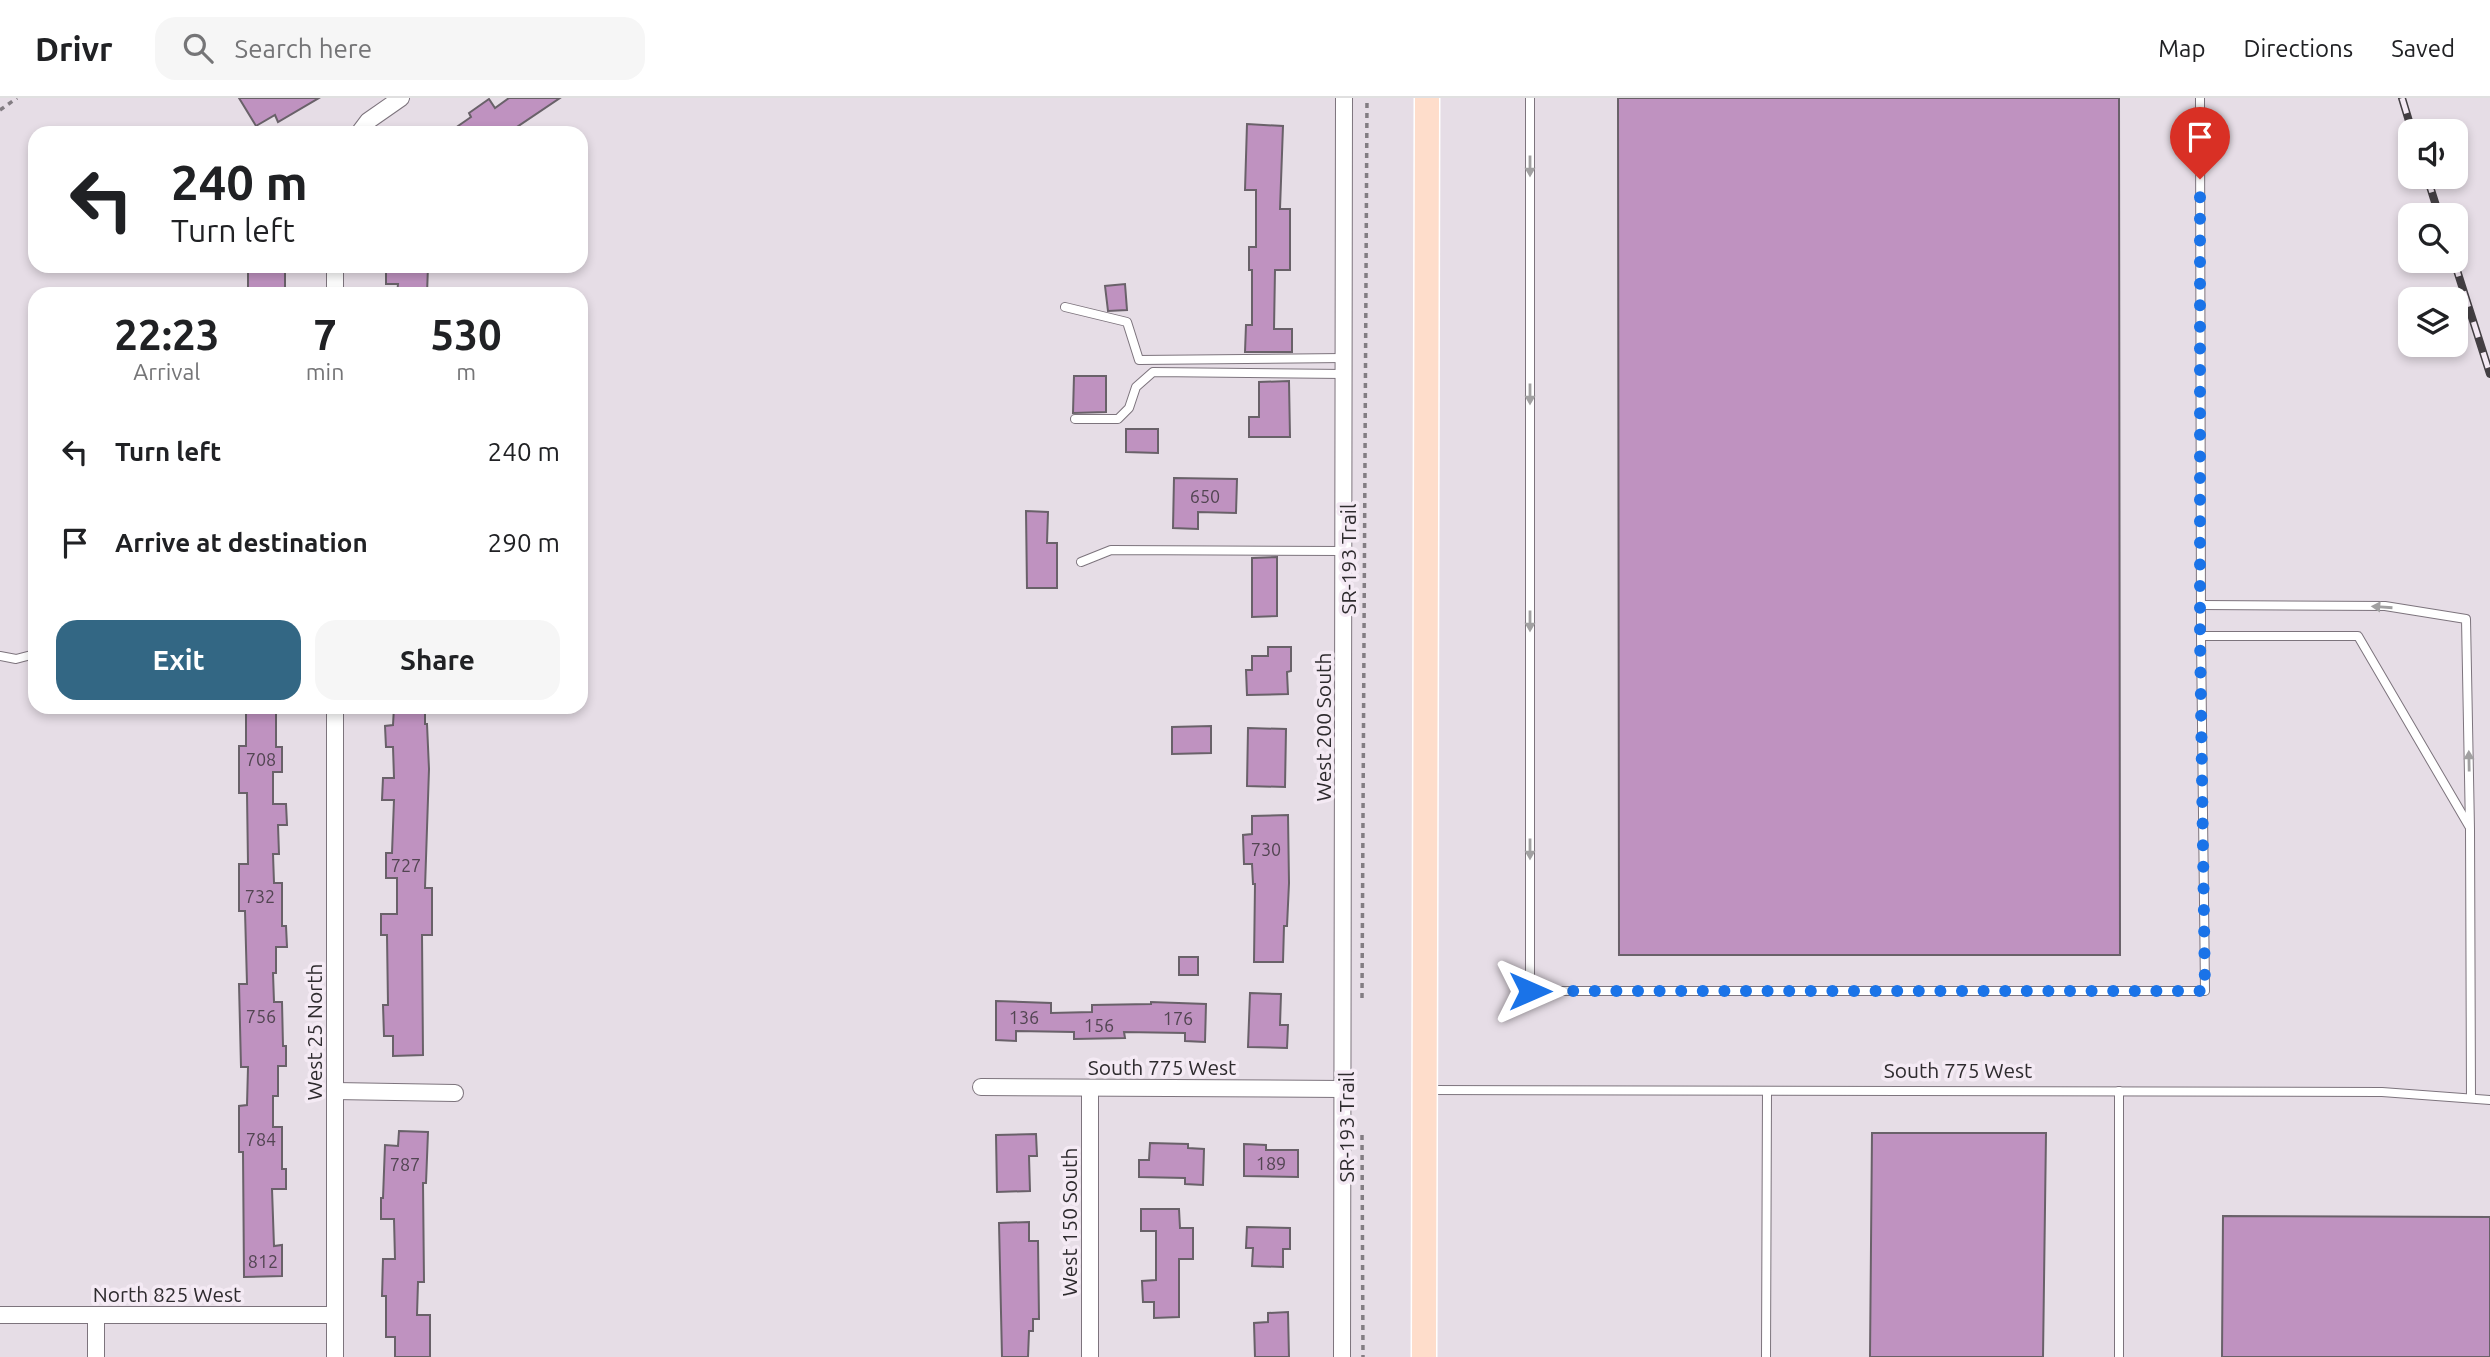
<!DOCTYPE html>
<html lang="en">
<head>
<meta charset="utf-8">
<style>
  :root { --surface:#fff; --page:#f6f6f6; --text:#202124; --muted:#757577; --line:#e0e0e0; --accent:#336784 }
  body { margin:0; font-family:Ubuntu,sans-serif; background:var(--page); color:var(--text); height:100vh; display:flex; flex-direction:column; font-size:26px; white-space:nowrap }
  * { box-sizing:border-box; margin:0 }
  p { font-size:23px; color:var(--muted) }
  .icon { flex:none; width:38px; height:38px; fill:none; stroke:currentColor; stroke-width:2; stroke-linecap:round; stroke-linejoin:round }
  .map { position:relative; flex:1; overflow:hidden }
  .details { position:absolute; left:28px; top:189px; width:560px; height:427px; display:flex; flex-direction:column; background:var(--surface); border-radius:21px; box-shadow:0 4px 10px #0003 }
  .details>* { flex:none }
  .guide { position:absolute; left:28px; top:28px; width:560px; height:147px; border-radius:21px; box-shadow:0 4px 10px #0003; background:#fff; color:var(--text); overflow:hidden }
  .tools { position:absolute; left:2398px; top:21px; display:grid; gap:14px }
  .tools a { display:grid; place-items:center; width:70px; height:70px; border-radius:14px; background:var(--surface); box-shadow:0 4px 10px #0003; font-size:35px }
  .pin { position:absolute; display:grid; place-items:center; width:60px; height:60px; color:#fff; margin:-72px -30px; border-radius:50% 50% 50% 0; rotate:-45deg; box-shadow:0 0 7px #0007 }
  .pin .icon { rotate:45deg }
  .me { position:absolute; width:77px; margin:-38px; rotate:90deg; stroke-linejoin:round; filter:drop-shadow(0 0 5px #0008) }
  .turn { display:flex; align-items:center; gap:24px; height:147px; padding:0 28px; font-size:32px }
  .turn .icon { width:91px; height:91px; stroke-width:2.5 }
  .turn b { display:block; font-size:49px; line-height:60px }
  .eta { display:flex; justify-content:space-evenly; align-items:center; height:119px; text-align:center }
  .eta b { font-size:42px; font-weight:700; line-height:49px }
  .button { display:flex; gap:14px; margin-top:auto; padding:14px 28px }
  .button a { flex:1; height:80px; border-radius:21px; background:var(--accent); color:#fff; font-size:28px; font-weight:700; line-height:80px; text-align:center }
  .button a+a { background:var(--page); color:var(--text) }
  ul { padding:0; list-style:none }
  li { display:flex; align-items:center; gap:21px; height:91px; padding:0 28px }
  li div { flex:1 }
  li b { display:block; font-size:26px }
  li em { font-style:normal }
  header { display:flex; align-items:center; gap:42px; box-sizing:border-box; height:98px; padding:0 35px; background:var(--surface); border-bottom:2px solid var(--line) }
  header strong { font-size:33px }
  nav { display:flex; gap:38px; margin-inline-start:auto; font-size:24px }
  .search { width:490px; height:63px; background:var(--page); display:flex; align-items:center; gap:18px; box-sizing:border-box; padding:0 24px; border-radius:21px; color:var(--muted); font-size:26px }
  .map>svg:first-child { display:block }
</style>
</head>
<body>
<header>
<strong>Drivr</strong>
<div class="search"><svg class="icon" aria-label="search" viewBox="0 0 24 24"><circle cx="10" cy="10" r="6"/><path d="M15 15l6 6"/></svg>Search here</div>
<nav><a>Map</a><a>Directions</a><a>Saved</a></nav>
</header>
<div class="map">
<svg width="2490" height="1259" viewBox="0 0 2490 1259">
  <rect width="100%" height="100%" fill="#e6dde6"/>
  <g fill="#bf92c0" stroke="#696169" stroke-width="2">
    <path d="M 239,0 L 319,0 L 278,24 L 275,17 L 256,28 Z"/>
    <path d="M 509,0 L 560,0 L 508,35 L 448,35 L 471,19 L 469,15 L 489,1 L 495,10 Z"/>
    <path d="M 1618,0 L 2119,0 L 2120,857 L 1619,857 Z"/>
    <path d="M 1247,26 L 1283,28 L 1280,111 L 1290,111 L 1290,172 L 1275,172 L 1274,231 L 1292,231 L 1292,254 L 1245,254 L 1246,227 L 1252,227 L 1252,172 L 1249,172 L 1249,149 L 1256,149 L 1256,92 L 1245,92 Z"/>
    <path d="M 386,168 L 428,168 L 427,196 L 397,196 L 398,186 L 386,186 Z"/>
    <path d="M 248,170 L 285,171 L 285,196 L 248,196 Z"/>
    <path d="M 1125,186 L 1127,212 L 1108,213 L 1105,188 Z"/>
    <path d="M 1074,278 L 1106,278 L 1106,314 L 1073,315 Z"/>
    <path d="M 1289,283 L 1290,339 L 1249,339 L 1249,319 L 1259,319 L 1259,284 Z"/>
    <path d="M 1126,331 L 1158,331 L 1158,355 L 1126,354 Z"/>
    <path d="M 1174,380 L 1237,381 L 1236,415 L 1198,414 L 1198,431 L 1173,430 Z"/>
    <path d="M 1026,413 L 1048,414 L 1047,445 L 1057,445 L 1057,490 L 1027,490 Z"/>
    <path d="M 1277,459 L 1277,518 L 1252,519 L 1252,460 Z"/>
    <path d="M 1268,549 L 1291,549 L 1291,573 L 1287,574 L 1288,596 L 1247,597 L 1246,572 L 1252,572 L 1252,558 L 1268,558 Z"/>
    <path d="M 246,609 L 276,609 L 276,649 L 282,649 L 282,674 L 273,674 L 273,706 L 286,706 L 287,727 L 278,727 L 279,756 L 273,756 L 274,785 L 282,785 L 282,828 L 286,828 L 287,849 L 276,849 L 276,875 L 273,875 L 274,904 L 282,904 L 283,948 L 286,948 L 286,968 L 278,968 L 278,998 L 273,998 L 273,1029 L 282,1029 L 282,1071 L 286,1071 L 286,1091 L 272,1091 L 274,1148 L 282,1147 L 282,1178 L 244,1179 L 243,1054 L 239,1054 L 239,1008 L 247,1007 L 248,969 L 241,969 L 239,886 L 247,886 L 245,813 L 239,813 L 239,766 L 248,766 L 247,695 L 239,695 L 239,648 L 246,648 Z"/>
    <path d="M 394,609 L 425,609 L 425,626 L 427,626 L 429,671 L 425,790 L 432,790 L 432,837 L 422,837 L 423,957 L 393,958 L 393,938 L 384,938 L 383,907 L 388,907 L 387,837 L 381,837 L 381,816 L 397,816 L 397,780 L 386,780 L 386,755 L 392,755 L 394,702 L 382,702 L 383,680 L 394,680 L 393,649 L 386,649 L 385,628 L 393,627 Z"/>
    <path d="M 1211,628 L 1211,655 L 1172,656 L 1172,629 Z"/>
    <path d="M 1248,630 L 1286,631 L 1285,689 L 1247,688 Z"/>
    <path d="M 1288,717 L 1289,785 L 1287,828 L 1284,828 L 1283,864 L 1254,864 L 1255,786 L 1253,786 L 1252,766 L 1244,766 L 1243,737 L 1252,736 L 1252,718 Z"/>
    <rect x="1179" y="859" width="19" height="18"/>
    <path d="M 1250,895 L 1281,896 L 1280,927 L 1288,927 L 1287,950 L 1248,949 Z"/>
    <path d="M 996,903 L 1051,905 L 1051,915 L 1092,914 L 1092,907 L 1151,906 L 1151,904 L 1206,906 L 1205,944 L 1185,943 L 1185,935 L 1124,934 L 1125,940 L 1074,941 L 1074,934 L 1016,933 L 1016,943 L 996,942 Z"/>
    <path d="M 399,1033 L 428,1034 L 426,1085 L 423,1085 L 424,1184 L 418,1184 L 417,1217 L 430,1217 L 430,1259 L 395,1259 L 395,1239 L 386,1239 L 386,1198 L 382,1198 L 383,1161 L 395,1161 L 394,1121 L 381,1121 L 381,1100 L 383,1100 L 385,1047 L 398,1048 Z"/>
    <path d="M 1872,1035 L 2046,1035 L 2043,1259 L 1870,1259 Z"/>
    <path d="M 1036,1036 L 1037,1058 L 1029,1058 L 1030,1093 L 997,1094 L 996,1037 Z"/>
    <path d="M 1150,1045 L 1188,1046 L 1188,1050 L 1204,1051 L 1203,1087 L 1185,1086 L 1185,1080 L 1139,1079 L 1139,1062 L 1149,1062 Z"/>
    <path d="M 1244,1046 L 1266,1047 L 1266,1052 L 1298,1052 L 1298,1079 L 1244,1078 Z"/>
    <path d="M 1141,1111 L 1179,1111 L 1180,1130 L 1193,1130 L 1193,1161 L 1179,1161 L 1179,1219 L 1154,1220 L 1154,1204 L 1143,1204 L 1142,1183 L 1156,1182 L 1156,1133 L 1141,1133 Z"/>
    <path d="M 2223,1118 L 2490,1119 L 2490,1259 L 2222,1259 Z"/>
    <path d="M 1029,1124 L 1029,1143 L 1038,1143 L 1039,1221 L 1033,1221 L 1033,1233 L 1029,1233 L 1028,1259 L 1002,1259 L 999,1125 Z"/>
    <path d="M 1247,1129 L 1290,1130 L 1290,1151 L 1283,1151 L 1283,1169 L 1252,1168 L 1253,1150 L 1246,1150 Z"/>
    <path d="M 1288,1214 L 1289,1259 L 1255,1259 L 1254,1225 L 1268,1224 L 1268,1215 Z"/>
  </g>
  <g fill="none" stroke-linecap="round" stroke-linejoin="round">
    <defs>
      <g id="service">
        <path d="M 1530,0 L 1530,893 L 2205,893 L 2201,538 L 2200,0"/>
        <path d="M 1065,209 L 1127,224 L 1139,262 L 1344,260"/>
        <path d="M 1075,321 L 1118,321 L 1129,310 L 1136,289 L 1153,274 L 1344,276"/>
        <path d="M 1081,464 L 1111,452 L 1344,453"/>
        <path d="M 2201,507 L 2385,508 L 2466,521 L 2470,731 L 2471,1000"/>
        <path d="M 2201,538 L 2358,538 L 2469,728"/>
        <path d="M 0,558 L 16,561 L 35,556"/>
        <path d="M 1428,992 L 2382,994 L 2490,1002"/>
        <path d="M 2119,993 L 2119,1259"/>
        <path d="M 1766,1259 L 1767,993"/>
      </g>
      <g id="minor">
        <path d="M 359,35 L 368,23 L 401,0"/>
        <path d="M 335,168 L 335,196"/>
        <path d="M 335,609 L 335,1259"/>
        <path d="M 981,989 L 1343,991"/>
        <path d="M 1090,990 L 1090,1259"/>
        <path d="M 335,993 L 455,995"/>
        <path d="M 0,1217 L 335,1217"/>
        <path d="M 96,1259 L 96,1217"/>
        <path d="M 1342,1259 L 1344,0"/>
      </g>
      <path id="primary" d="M 1424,1259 L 1427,0"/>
    </defs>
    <use href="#service" stroke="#7d747d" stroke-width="10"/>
    <use href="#minor" stroke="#7d747d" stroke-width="18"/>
    <use href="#primary" stroke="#fff" stroke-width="27"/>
    <g stroke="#837d83" stroke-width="3.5" stroke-dasharray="5 5" stroke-linecap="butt">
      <path d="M 0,12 L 17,0"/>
      <path d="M 1362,900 L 1367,0"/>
      <path d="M 1362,1037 L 1363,1259"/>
    </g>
    <use href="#service" stroke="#fff" stroke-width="8"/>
    <use href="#minor" stroke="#fff" stroke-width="16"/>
    <use href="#primary" stroke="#feddcb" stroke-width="24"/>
    <defs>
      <g id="rail">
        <path d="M 2402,0 L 2412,33"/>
        <path d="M 2427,79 L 2439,117"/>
        <path d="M 2454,163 L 2490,276"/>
      </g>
    </defs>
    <use href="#rail" stroke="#433f43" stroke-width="8"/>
    <use href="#rail" stroke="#f4eaf4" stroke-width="5" stroke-dasharray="16" stroke-linecap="butt"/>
  </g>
  <defs><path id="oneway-solid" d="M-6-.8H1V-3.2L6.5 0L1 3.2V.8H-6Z" transform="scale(1.75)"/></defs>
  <g fill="#a1a0a1">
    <use href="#oneway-solid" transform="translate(1530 68) rotate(90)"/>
    <use href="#oneway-solid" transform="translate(1530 296) rotate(90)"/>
    <use href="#oneway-solid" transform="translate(2382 509) rotate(-176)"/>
    <use href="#oneway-solid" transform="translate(1530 523) rotate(90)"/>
    <use href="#oneway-solid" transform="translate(2469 663) rotate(-91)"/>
    <use href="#oneway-solid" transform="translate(1530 751) rotate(90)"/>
  </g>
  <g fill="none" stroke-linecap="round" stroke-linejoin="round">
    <path stroke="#1a73e8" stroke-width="12" stroke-dasharray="0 21.6" d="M 1530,893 L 2205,893 L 2200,538 L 2200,81"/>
  </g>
  <g text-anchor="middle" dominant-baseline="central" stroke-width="7" stroke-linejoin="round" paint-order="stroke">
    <g font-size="18" fill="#524552">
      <text x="1205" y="398">650</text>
      <text x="261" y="661">708</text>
      <text x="1266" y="751">730</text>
      <text x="406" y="767">727</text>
      <text x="260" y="798">732</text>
      <text x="261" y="918">756</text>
      <text x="1024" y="919">136</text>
      <text x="1178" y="920">176</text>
      <text x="1099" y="927">156</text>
      <text x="261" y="1041">784</text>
      <text x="1271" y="1065">189</text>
      <text x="405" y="1066">787</text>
      <text x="263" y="1163">812</text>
    </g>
    <g font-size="21" fill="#2e2b2e" stroke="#f4eaf4">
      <text transform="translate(1348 461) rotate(-90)">SR-193 Trail</text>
      <text transform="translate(1323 629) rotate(-90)">West 200 South</text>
      <text transform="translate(314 934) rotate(-90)">West 25 North</text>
      <text x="1162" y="969">South 775 West</text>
      <text x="1958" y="972">South 775 West</text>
      <text transform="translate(1346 1029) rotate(-90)">SR-193 Trail</text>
      <text transform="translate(1069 1124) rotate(-90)">West 150 South</text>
      <text x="167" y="1196">North 825 West</text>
    </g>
  </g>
</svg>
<div class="tools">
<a><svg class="icon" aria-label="sound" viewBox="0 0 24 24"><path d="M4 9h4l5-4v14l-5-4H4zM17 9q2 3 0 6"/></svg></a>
<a><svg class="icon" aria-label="search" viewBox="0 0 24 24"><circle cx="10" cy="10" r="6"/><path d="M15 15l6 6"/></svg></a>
<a><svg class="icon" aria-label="layers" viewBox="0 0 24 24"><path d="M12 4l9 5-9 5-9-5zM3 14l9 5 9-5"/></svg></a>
</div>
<div class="pin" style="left:2200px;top:81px;background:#d93025"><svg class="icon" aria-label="arrive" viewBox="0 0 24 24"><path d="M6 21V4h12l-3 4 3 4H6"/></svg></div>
<svg class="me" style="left:1530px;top:893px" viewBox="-20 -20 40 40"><path d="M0-17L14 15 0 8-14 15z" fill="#1a73e8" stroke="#fff" stroke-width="4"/></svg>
<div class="guide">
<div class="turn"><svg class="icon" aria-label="left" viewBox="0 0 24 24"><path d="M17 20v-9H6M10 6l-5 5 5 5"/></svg><div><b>240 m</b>Turn left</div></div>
</div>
<section class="details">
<div class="eta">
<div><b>22:23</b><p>Arrival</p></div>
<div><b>7</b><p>min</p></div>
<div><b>530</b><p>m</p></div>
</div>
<ul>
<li><svg class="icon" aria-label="left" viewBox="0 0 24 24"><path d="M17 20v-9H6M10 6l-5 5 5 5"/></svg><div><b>Turn left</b></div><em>240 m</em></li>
<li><svg class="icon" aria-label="arrive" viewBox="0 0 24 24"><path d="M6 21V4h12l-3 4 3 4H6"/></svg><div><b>Arrive at destination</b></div><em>290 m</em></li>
</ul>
<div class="button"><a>Exit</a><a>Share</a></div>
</section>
</div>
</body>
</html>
